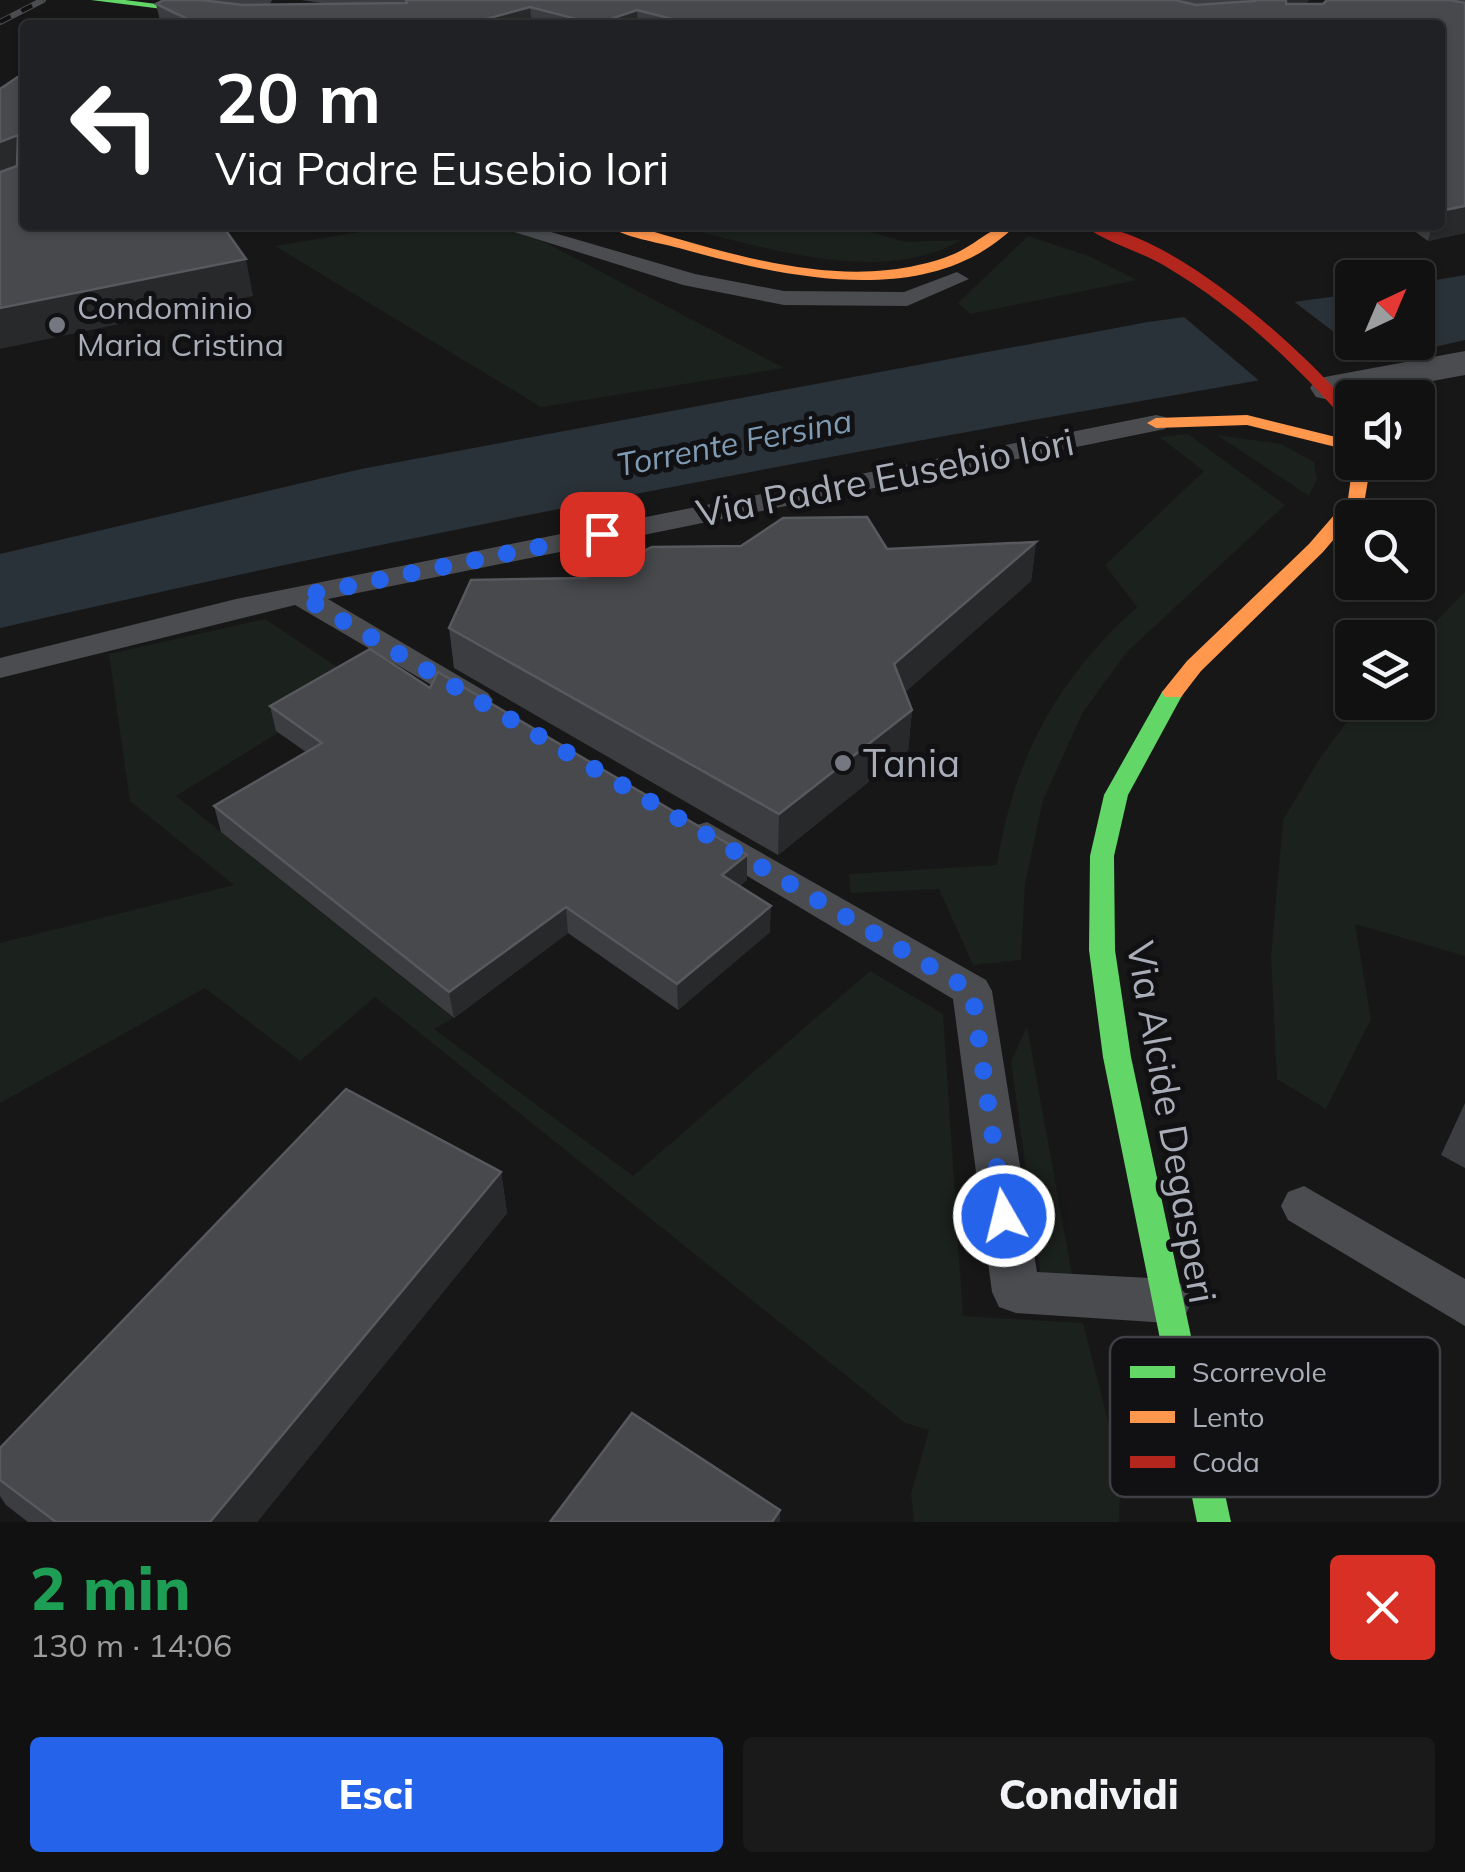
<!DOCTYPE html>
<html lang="it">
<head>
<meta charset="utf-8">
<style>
  :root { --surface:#111; --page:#1a1a1a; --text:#f1f3f6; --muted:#9c9d9f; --line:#303131; --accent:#2563eb }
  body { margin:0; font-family:Mulish,sans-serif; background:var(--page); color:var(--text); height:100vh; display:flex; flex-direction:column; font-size:38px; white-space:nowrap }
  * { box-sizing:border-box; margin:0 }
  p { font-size:32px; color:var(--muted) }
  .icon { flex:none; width:55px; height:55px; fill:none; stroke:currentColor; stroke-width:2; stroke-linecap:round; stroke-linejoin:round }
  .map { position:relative; height:1522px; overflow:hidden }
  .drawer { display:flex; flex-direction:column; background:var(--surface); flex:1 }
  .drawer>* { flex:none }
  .banner { position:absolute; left:20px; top:20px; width:1425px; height:210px; border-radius:10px; box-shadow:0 2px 8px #0004,0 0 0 2px var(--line); background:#202124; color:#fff; overflow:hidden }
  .needle { width:65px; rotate:44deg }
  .controls { position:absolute; left:1335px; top:260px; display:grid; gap:20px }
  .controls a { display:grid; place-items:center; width:100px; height:100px; border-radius:10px; background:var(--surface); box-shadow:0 2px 8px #0004,0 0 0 2px var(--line); font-size:50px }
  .pin { position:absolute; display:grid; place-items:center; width:85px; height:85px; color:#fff; margin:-42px; border-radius:20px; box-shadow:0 5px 15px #0006 }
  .me { position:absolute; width:110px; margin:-55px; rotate:352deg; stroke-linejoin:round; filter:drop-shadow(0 0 8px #0008) }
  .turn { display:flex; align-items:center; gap:35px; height:210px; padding:0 30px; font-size:45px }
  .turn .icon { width:130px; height:130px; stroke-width:2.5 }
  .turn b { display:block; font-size:70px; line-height:85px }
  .round { display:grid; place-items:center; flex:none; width:105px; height:105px; border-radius:10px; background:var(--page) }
  .head { display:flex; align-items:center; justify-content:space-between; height:170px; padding:0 30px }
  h1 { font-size:60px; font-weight:800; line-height:75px; color:#1e9e55 }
  .primary-button { display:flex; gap:20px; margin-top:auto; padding:20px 30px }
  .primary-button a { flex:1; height:115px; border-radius:10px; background:var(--accent); color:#fff; font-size:40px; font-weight:800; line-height:115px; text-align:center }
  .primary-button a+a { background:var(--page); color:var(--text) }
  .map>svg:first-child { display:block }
</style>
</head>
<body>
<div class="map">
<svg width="1465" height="1522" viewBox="0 0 1465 1522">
  <rect width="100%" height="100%" fill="#171717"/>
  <g fill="#1b211c">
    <path d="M 401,225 L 512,225 L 784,368 L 541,407 L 275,246 Z"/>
    <path d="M 672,225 L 846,225 L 905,242 L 961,240 C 880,288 758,245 672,225 Z"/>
    <path d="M 1028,236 L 1091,257 L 1137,280 L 970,314 L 958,303 Z"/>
    <path d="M 1188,434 L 1285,505 L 1126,653 L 1083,712 L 1043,800 L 1025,884 L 1021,960 L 973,965 L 939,889 L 851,893 L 849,874 L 997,865 C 1013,759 1057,679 1137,607 L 1105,565 L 1204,471 L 1159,437 Z"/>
    <path d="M 1217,435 L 1281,444 L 1314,462 L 1317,479 L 1309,496 Z"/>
    <path d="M 1465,592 L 1465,956 L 1355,924 L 1371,1019 L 1326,1109 L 1277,1079 L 1271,957 L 1283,820 L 1320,758 L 1361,703 L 1418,702 L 1418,640 Z"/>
    <path d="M 265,619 L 360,682 L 176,796 L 453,1018 L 434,1029 L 633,1176 L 870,971 L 943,1014 L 963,1316 L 1083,1323 L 1121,1472 L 1119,1522 L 914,1522 L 911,1494 L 929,1430 L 905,1423 L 375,997 L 300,1061 L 205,988 L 0,1103 L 0,943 L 234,885 L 130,801 L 109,654 Z"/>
    <path d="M 1027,1026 L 1073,1280 L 1041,1278 L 1011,1062 Z"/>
  </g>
  <path fill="#2a3239" d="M 1465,275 L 1465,340 L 1387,358 C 922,438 459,522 0,628 L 0,554 L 361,469 L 1148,322 L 1352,294 L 1352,342 L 1418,342 L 1418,283 Z"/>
  <path fill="#171717" d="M 1292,300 L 1377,365 L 1263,384 L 1184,317 Z"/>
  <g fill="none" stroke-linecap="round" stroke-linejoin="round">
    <g fill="#4b4c50" fill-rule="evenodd">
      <path d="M 492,225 L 527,225 L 695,274 L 784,291 L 904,292 L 957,272 L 969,279 L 907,306 L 784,305 L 683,285 Z"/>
      <path d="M 1156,415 L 1165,417 L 1169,423 L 1165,429 L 328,599 L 488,693 L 493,700 L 488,707 L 476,711 L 295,605 L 0,678 L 0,658 L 236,599 Z"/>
      <path d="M 707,822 L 986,980 L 992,991 L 1037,1272 L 1168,1279 L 1185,1286 L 1192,1301 L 1185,1316 L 1168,1323 L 1016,1313 L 999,1307 L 992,1292 L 953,999 L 694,844 L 689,835 L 694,826 Z"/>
      <path d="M 1304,1186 L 1465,1279 L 1465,1326 L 1288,1220 L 1281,1206 L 1288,1192 Z"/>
    </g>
    <path fill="#4b4c50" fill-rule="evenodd" d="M 1465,351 L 1465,375 L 1330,400 L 1316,397 L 1310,388 L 1316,379 L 1330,376 Z"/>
    <g fill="#63d668" fill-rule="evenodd">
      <path d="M 91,0 L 125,0 L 324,25 L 289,25 Z"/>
      <path d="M 1173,685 L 1184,692 L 1128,795 L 1114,856 L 1115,950 L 1131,1057 L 1231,1522 L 1197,1522 L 1103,1057 L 1089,950 L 1090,856 L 1104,795 L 1162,692 Z"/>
    </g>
    <g fill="#ff974d" fill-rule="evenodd">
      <path d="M 607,225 L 630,225 C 719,250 824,287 918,265 C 933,262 949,257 962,250 C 981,240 993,225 1016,225 C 930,312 783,277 679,248 C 657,242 625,238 607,225 Z"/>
      <path d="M 1247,415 L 1352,441 L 1352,451 L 1247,425 L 1156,428 L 1147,423 L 1156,418 Z"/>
      <path d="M 1353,462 L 1371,462 L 1364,504 L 1323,552 L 1201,671 L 1181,697 L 1165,697 L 1162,692 L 1187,661 L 1309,544 L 1348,499 Z"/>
    </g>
    <path fill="#b3261e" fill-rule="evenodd" d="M 1083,225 C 1166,225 1300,347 1352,408 L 1352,423 L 1346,422 C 1293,360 1235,308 1165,266 C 1140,251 1106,243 1083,225 Z"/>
    <defs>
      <path id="rail" d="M 0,22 L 43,0"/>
    </defs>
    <use href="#rail" stroke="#4b4c4f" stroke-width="6"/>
    <use href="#rail" stroke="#111113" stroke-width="4" stroke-dasharray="12" stroke-linecap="butt"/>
  </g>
  <g fill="#3c3d40">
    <path d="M 209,0 L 272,0 L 270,4 L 329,4 L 301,0 L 1309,0 L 1305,4 L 1323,4 L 1327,0 L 1465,0 L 1465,233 L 1428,241 L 1406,225 L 1440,225 L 1440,25 L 161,25 L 156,4 Z"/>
    <path d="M 1036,542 L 1031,581 L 905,692 L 912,710 L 908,750 L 778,855 L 454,668 L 449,628 L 887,549 Z"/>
    <path d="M 430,688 L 747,855 L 747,880 L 739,886 L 770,932 L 678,1010 L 568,933 L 454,1018 L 221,832 L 214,806 L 306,752 L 276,731 L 270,706 Z"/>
    <path d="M 1465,1103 L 1465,1168 L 1441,1155 Z"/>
    <path d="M 501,1172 L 507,1213 L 257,1522 L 28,1522 L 6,1505 L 0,1496 L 0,1448 Z"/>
  </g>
  <g fill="#28292a">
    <path d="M 1286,0 L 1309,0 L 1282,22 Z"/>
    <path d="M 530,7 L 532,25 L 464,25 Z"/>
    <path d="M 637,10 L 638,25 L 596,25 L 596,24 Z"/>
    <path d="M 18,135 L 25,159 L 0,180 L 0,142 Z"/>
    <path d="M 1465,206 L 1465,233 L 1428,241 L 1432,225 L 1440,225 L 1440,211 Z"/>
    <path d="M 246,259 L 253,296 L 0,349 L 0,308 Z"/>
    <path d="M 1036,542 L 1031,581 L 891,705 L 894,664 Z"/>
    <path d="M 912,710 L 908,750 L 778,855 L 779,814 Z"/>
    <path d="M 747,855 L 747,880 L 722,901 L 722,875 Z"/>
    <path d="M 771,906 L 770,932 L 678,1010 L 677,984 Z"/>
    <path d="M 566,907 L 568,933 L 454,1018 L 449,992 Z"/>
    <path d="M 501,1172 L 507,1213 L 257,1522 L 210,1522 Z"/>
    <path d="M 780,1510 L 780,1522 L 772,1522 Z"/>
  </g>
  <g fill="#48494d" stroke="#57595e" stroke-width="2.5">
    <path d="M 164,0 L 200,0 L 243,5 L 407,3 L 406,0 L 1174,0 L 1196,5 L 1254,1 L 1253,0 L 1286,0 L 1286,4 L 1323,4 L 1327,0 L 1449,0 L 1465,3 L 1465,206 L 1440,211 L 1440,25 L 696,25 L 637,10 L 596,24 L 530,7 L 464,25 L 200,25 L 156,4 Z"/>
    <path d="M 25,72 L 25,225 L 222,225 L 246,259 L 0,308 L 0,172 L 17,166 L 18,135 L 0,142 L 0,89 Z"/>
    <path d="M 867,517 L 887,549 L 1036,542 L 894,664 L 912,710 L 779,814 L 449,628 L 471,580 L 585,578 L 652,547 L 741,546 L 783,518 Z"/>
    <path d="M 370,649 L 430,688 L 438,672 L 747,855 L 722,875 L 771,906 L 677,984 L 566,907 L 449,992 L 214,806 L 322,743 L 270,706 Z"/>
    <path d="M 346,1089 L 501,1172 L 210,1522 L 56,1522 L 0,1480 L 0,1448 Z"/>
    <path d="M 632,1413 L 780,1510 L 772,1522 L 550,1522 Z"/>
  </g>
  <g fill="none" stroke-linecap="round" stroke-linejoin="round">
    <path stroke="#2563eb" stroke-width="18" stroke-dasharray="0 32.4" d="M 602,534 L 301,596 L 972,991 L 1004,1216"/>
  </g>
  <g fill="#757880" stroke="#111113" stroke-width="4">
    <circle cx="57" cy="325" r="10"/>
    <circle cx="843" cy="763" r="10"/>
  </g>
  <g text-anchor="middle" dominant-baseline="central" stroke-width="10" stroke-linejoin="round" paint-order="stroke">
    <g font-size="32" fill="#a8adb8" stroke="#111113" text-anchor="start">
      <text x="77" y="307">Condominio<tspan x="77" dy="37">Maria Cristina</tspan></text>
    </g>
    <g font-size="32" font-style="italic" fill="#7f9bb3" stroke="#111113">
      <text transform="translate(734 442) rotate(-11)">Torrente Fersina</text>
    </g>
    <g font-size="38" fill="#a8adb8" stroke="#111113">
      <text transform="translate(885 477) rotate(-11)">Via Padre Eusebio Iori</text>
      <text transform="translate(1172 1122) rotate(80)">Via Alcide Degasperi</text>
    </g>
    <g font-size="38" fill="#a8adb8" stroke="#111113" text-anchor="start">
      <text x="863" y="763">Tania</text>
    </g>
  </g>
  <rect x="1110" y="1337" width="330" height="160" rx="15" fill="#111113" stroke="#3e4045" stroke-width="2.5"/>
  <rect x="1130" y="1366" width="45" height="12" fill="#63d668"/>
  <rect x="1130" y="1411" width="45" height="12" fill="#ff974d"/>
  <rect x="1130" y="1456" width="45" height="12" fill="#b3261e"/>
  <g font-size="28" fill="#a8adb8">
    <text x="1192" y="1382">Scorrevole</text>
    <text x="1192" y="1427">Lento</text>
    <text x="1192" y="1472">Coda</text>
  </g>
</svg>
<div class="controls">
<a><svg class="needle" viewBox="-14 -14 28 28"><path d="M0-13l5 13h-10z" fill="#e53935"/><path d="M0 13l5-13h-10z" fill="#9c9d9f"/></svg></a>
<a><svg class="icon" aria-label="sound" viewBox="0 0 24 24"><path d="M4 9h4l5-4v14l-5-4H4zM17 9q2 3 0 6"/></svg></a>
<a><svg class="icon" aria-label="search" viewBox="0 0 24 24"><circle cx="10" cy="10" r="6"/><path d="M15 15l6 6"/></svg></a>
<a><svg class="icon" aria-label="layers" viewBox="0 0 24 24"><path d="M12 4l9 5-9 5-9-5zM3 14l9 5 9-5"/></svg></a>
</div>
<div class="pin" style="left:602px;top:534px;background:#d93025"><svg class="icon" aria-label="arrive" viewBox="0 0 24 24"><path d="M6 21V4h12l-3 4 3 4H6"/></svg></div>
<svg class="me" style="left:1004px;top:1216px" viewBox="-20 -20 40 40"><circle r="17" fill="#2563eb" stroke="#fff" stroke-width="3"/><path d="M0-11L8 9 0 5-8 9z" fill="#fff"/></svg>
<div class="banner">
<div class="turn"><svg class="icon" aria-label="left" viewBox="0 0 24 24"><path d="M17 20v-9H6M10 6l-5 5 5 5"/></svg><div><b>20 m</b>Via Padre Eusebio Iori</div></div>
</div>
</div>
<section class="drawer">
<div class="head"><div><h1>2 min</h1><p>130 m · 14:06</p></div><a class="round" style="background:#d93025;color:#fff"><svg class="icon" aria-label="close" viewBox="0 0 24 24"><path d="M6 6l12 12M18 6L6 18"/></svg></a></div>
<div class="primary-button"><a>Esci</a><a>Condividi</a></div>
</section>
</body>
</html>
